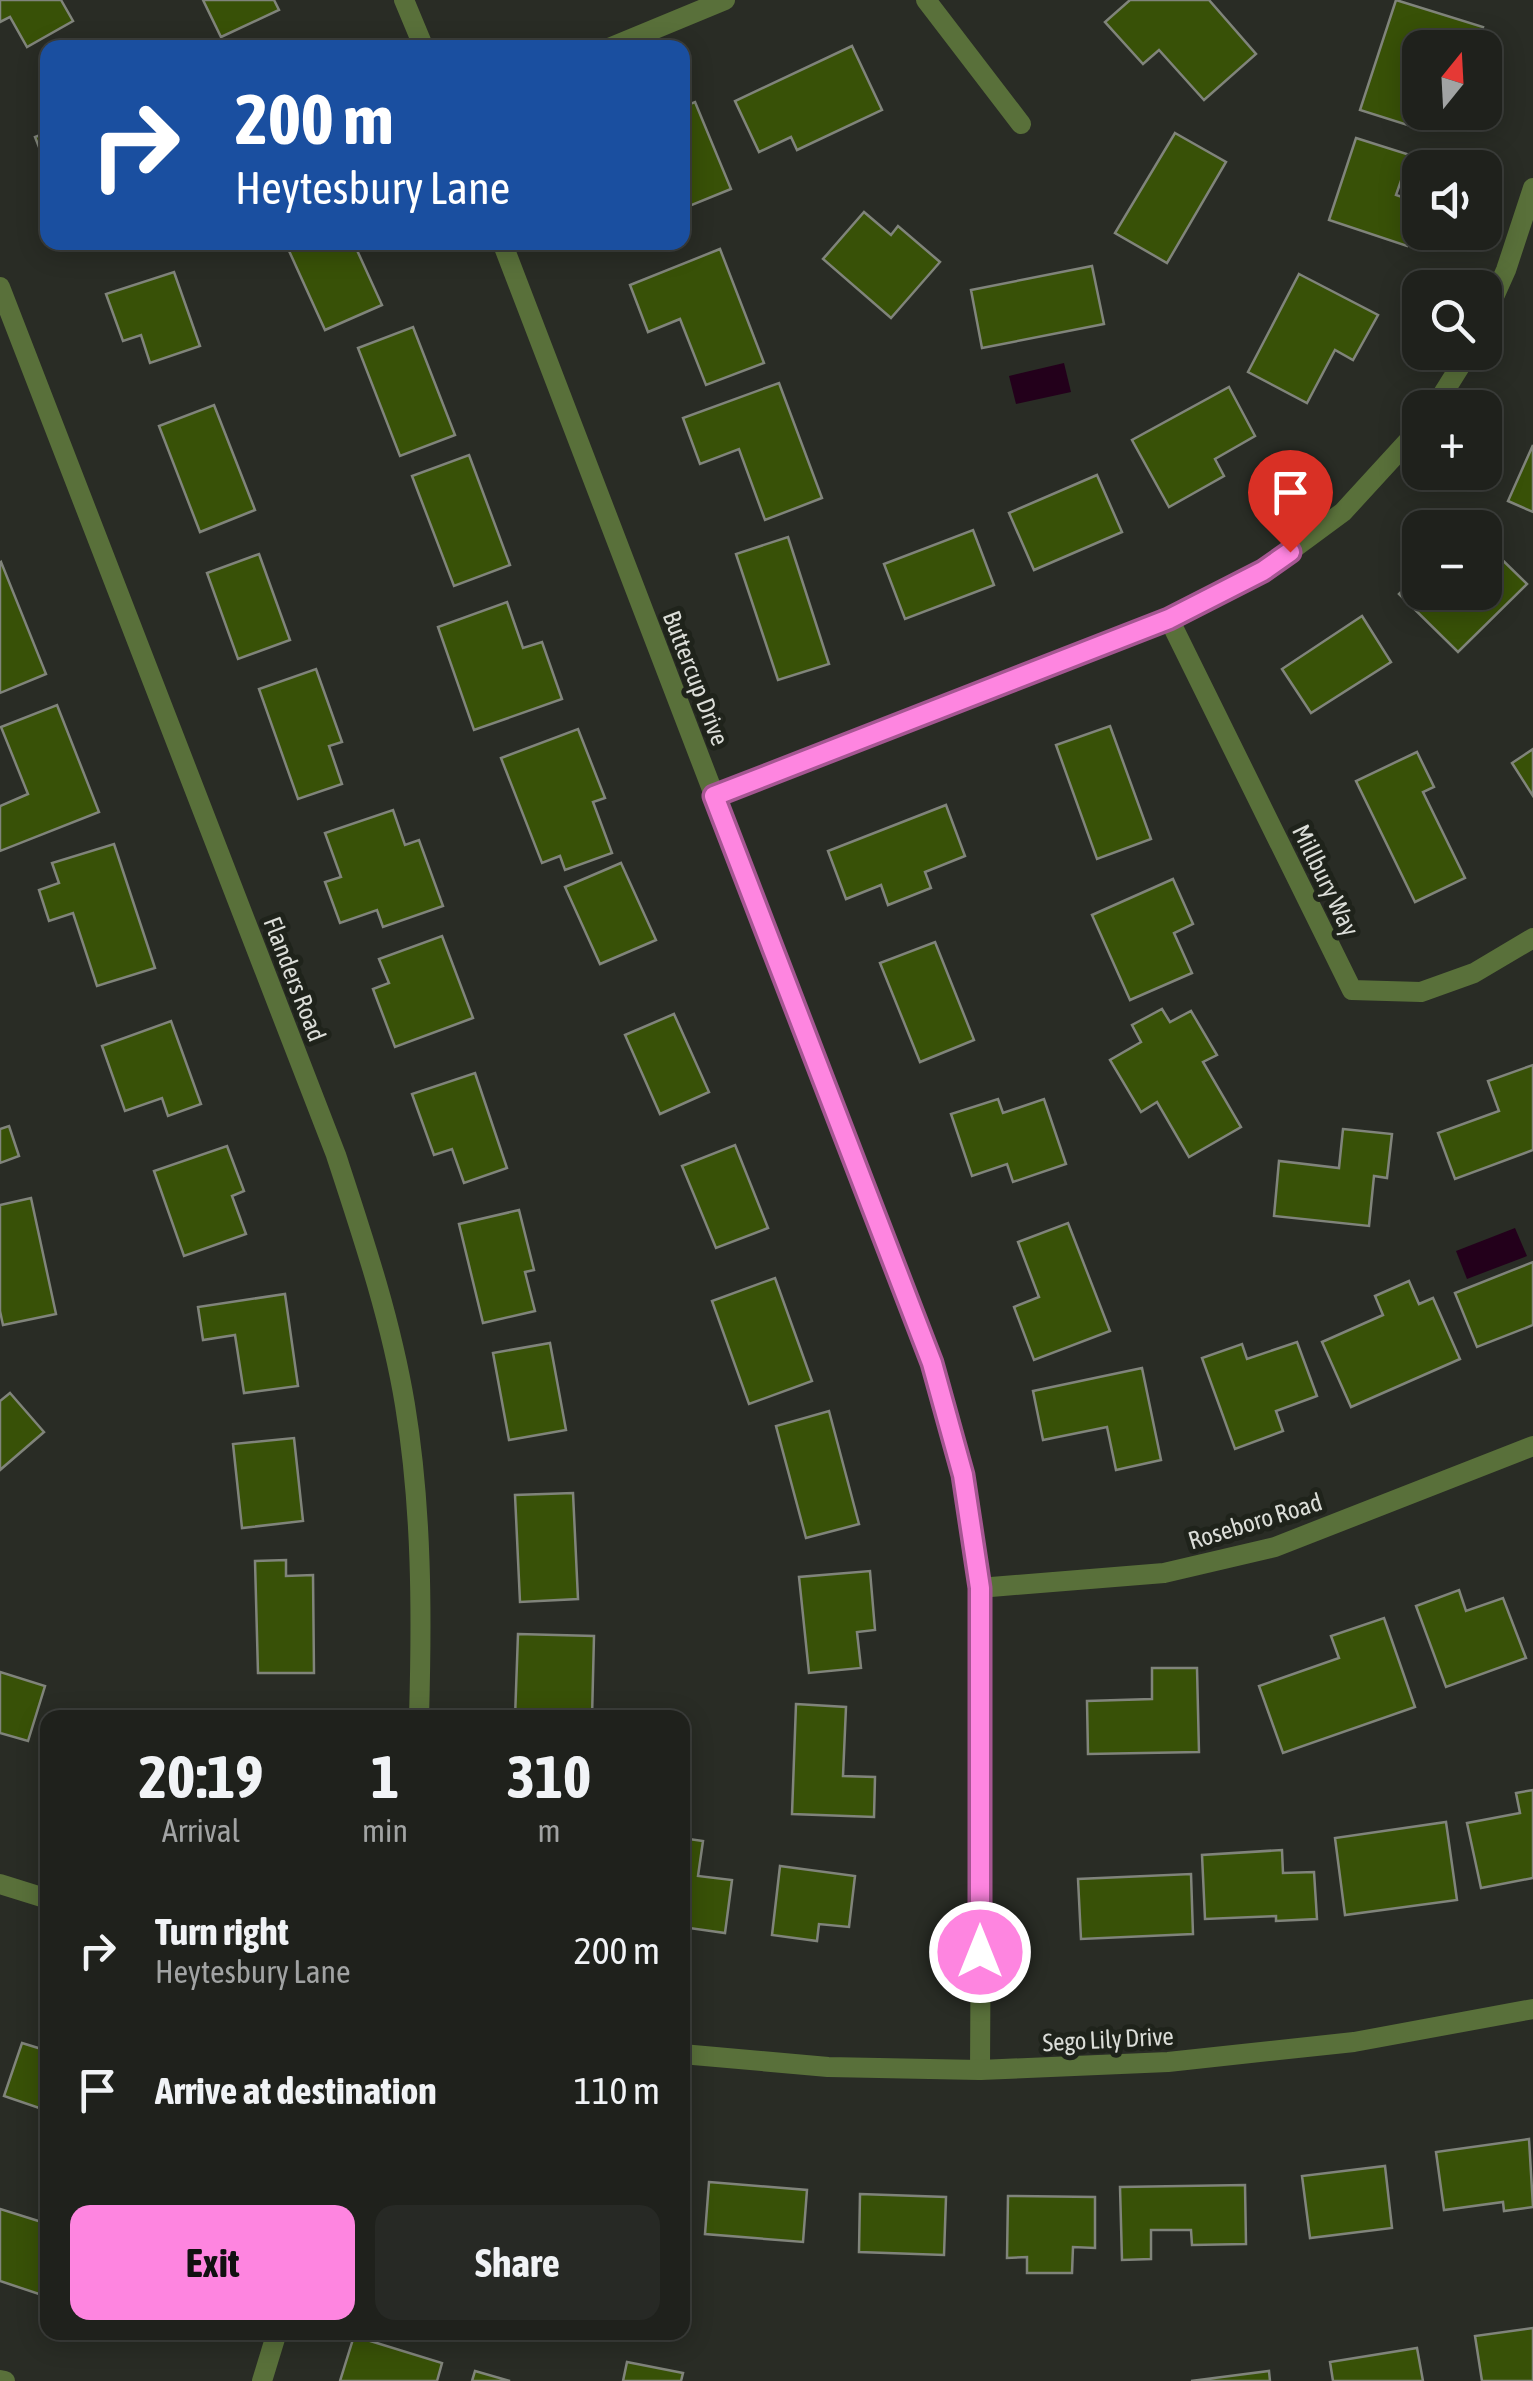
<!DOCTYPE html>
<html lang="en">
<head>
<meta charset="utf-8">
<style>
  :root { --surface:#1f211c; --page:#272925; --text:#f1f3f6; --muted:#a1a3a3; --line:#3c3e3b; --accent:#fe85e0 }
  body { margin:0; font-family:"Asap Condensed",sans-serif; background:var(--page); color:var(--text); height:100vh; display:flex; flex-direction:column; font-size:38px; white-space:nowrap }
  * { box-sizing:border-box; margin:0 }
  p { font-size:32px; color:var(--muted) }
  .icon { flex:none; width:55px; height:55px; fill:none; stroke:currentColor; stroke-width:2; stroke-linecap:round; stroke-linejoin:round }
  .map { position:relative; flex:1; overflow:hidden }
  .sheet { position:absolute; left:40px; top:1710px; width:650px; height:630px; display:flex; flex-direction:column; background:var(--surface); border-radius:20px; box-shadow:0 5px 25px #0003,0 0 0 2px var(--line) }
  .sheet>* { flex:none }
  .top-card { position:absolute; left:40px; top:40px; width:650px; height:210px; border-radius:20px; box-shadow:0 5px 25px #0003,0 0 0 2px var(--line); background:#1a4fa0; color:#fff; overflow:hidden }
  .needle { width:65px; rotate:18deg }
  .buttons { position:absolute; left:1402px; top:30px; display:grid; gap:20px }
  .buttons a { display:grid; place-items:center; width:100px; height:100px; border-radius:20px; background:var(--surface); box-shadow:0 5px 25px #0003,0 0 0 2px var(--line); font-size:50px }
  .pin { position:absolute; display:grid; place-items:center; width:85px; height:85px; color:#fff; margin:-102px -42px; border-radius:50% 50% 50% 0; rotate:-45deg; box-shadow:0 0 10px #0007 }
  .pin .icon { rotate:45deg }
  .me { position:absolute; width:110px; margin:-55px; rotate:0deg; stroke-linejoin:round; filter:drop-shadow(0 0 8px #0008) }
  .turn { display:flex; align-items:center; gap:35px; height:210px; padding:0 30px; font-size:45px }
  .turn .icon { width:130px; height:130px; stroke-width:2.5 }
  .turn b { display:block; font-size:70px; line-height:85px }
  .eta { display:flex; justify-content:space-evenly; align-items:center; height:170px; text-align:center }
  .eta b { font-size:60px; font-weight:700; line-height:70px }
  .cta { display:flex; gap:20px; margin-top:auto; padding:20px 30px }
  .cta a { flex:1; height:115px; border-radius:20px; background:var(--accent); color:#111; font-size:40px; font-weight:700; line-height:115px; text-align:center }
  .cta a+a { background:var(--page); color:var(--text) }
  ul { padding:0; list-style:none }
  li { display:flex; align-items:center; gap:30px; height:140px; padding:0 30px }
  li div { flex:1 }
  li b { display:block; font-size:38px }
  li em { font-style:normal }
  .map>svg:first-child { display:block }
</style>
</head>
<body>
<div class="map">
<svg width="1533" height="2381" viewBox="0 0 1533 2381">
  <rect width="100%" height="100%" fill="#292c25"/>
  <g fill="#23001b">
    <path d="M 1064,363 L 1071,392 L 1016,404 L 1009,376 Z"/>
    <path d="M 1515,1228 L 1527,1256 L 1467,1279 L 1456,1251 Z"/>
  </g>
  <g fill="#385107" stroke="#80847b" stroke-width="2.5">
    <path d="M 0,0 L 61,0 L 73,21 L 27,47 L 10,17 L 0,22 Z"/>
    <path d="M 203,0 L 274,0 L 279,10 L 221,37 Z"/>
    <path d="M 1130,0 L 1209,0 L 1256,54 L 1204,100 L 1159,50 L 1143,64 L 1105,22 Z"/>
    <path d="M 1396,0 L 1483,27 L 1476,48 L 1420,48 L 1420,112 L 1423,112 L 1417,128 L 1360,110 Z"/>
    <path d="M 852,46 L 882,110 L 797,150 L 791,137 L 759,152 L 735,101 Z"/>
    <path d="M 695,102 L 731,189 L 682,209 L 682,107 Z"/>
    <path d="M 48,132 L 48,170 L 35,137 Z"/>
    <path d="M 1175,133 L 1226,162 L 1167,263 L 1115,233 Z"/>
    <path d="M 1356,138 L 1410,155 L 1396,195 L 1420,203 L 1420,207 L 1407,246 L 1329,220 Z"/>
    <path d="M 864,212 L 891,235 L 898,226 L 940,262 L 891,318 L 823,259 Z"/>
    <path d="M 285,242 L 370,242 L 356,248 L 382,305 L 325,330 Z"/>
    <path d="M 720,249 L 764,363 L 706,385 L 680,319 L 648,332 L 630,285 Z"/>
    <path d="M 1092,266 L 1104,324 L 982,348 L 971,290 Z"/>
    <path d="M 174,272 L 200,346 L 150,363 L 141,335 L 123,341 L 106,294 Z"/>
    <path d="M 1299,274 L 1378,315 L 1353,360 L 1335,350 L 1307,403 L 1248,372 Z"/>
    <path d="M 413,327 L 455,435 L 400,456 L 358,348 Z"/>
    <path d="M 779,383 L 822,498 L 765,520 L 739,449 L 700,464 L 683,418 Z"/>
    <path d="M 1229,387 L 1255,436 L 1215,459 L 1224,476 L 1169,507 L 1132,440 Z"/>
    <path d="M 214,405 L 255,510 L 200,532 L 159,426 Z"/>
    <path d="M 1533,445 L 1533,512 L 1508,501 Z"/>
    <path d="M 469,455 L 510,565 L 454,586 L 412,476 Z"/>
    <path d="M 1097,475 L 1122,532 L 1034,570 L 1009,513 Z"/>
    <path d="M 973,530 L 994,585 L 905,619 L 884,564 Z"/>
    <path d="M 788,537 L 829,664 L 778,680 L 736,554 Z"/>
    <path d="M 1485,543 L 1527,584 L 1458,652 L 1399,594 L 1420,573 L 1420,592 L 1485,592 Z"/>
    <path d="M 259,554 L 290,640 L 238,659 L 207,573 Z"/>
    <path d="M 1,562 L 46,674 L 0,693 L 0,563 Z"/>
    <path d="M 507,602 L 523,648 L 542,642 L 562,699 L 474,730 L 438,627 Z"/>
    <path d="M 1362,616 L 1391,662 L 1311,713 L 1282,669 Z"/>
    <path d="M 316,669 L 342,742 L 329,746 L 342,784 L 298,799 L 259,689 Z"/>
    <path d="M 57,705 L 99,812 L 0,851 L 0,806 L 28,794 L 1,727 Z"/>
    <path d="M 1110,726 L 1151,839 L 1097,859 L 1056,745 Z"/>
    <path d="M 578,729 L 605,798 L 593,802 L 612,853 L 565,870 L 560,856 L 542,863 L 501,758 Z"/>
    <path d="M 1533,749 L 1533,796 L 1512,763 Z"/>
    <path d="M 1417,752 L 1434,787 L 1423,792 L 1465,878 L 1415,902 L 1356,781 Z"/>
    <path d="M 946,805 L 965,856 L 925,872 L 931,888 L 888,905 L 881,885 L 846,899 L 828,851 Z"/>
    <path d="M 393,810 L 405,845 L 419,840 L 443,906 L 383,927 L 377,910 L 340,923 L 325,882 L 341,877 L 325,833 Z"/>
    <path d="M 114,844 L 155,968 L 97,986 L 73,913 L 49,921 L 39,890 L 59,883 L 52,863 Z"/>
    <path d="M 621,863 L 656,940 L 600,964 L 565,887 Z"/>
    <path d="M 1173,879 L 1193,924 L 1174,933 L 1192,973 L 1130,1000 L 1092,915 Z"/>
    <path d="M 442,936 L 473,1018 L 395,1047 L 373,989 L 389,983 L 379,959 Z"/>
    <path d="M 935,942 L 974,1040 L 920,1062 L 880,963 Z"/>
    <path d="M 1162,1009 L 1170,1022 L 1191,1011 L 1217,1055 L 1203,1062 L 1241,1127 L 1189,1157 L 1157,1102 L 1141,1112 L 1110,1060 L 1141,1042 L 1132,1025 Z"/>
    <path d="M 674,1014 L 709,1092 L 660,1114 L 625,1035 Z"/>
    <path d="M 171,1021 L 201,1104 L 168,1116 L 162,1098 L 125,1111 L 102,1046 Z"/>
    <path d="M 1533,1065 L 1533,1150 L 1455,1179 L 1438,1133 L 1499,1111 L 1488,1081 Z"/>
    <path d="M 475,1073 L 507,1168 L 464,1183 L 452,1149 L 434,1155 L 412,1094 Z"/>
    <path d="M 998,1099 L 1003,1113 L 1044,1099 L 1066,1164 L 1013,1182 L 1007,1164 L 972,1176 L 951,1114 Z"/>
    <path d="M 9,1126 L 19,1156 L 0,1163 L 0,1129 Z"/>
    <path d="M 1343,1129 L 1392,1134 L 1387,1178 L 1374,1176 L 1369,1226 L 1274,1216 L 1279,1161 L 1339,1168 Z"/>
    <path d="M 735,1145 L 768,1228 L 716,1248 L 682,1166 Z"/>
    <path d="M 227,1146 L 244,1191 L 232,1196 L 246,1234 L 184,1256 L 154,1171 Z"/>
    <path d="M 31,1198 L 56,1314 L 3,1325 L 0,1311 L 0,1205 Z"/>
    <path d="M 519,1210 L 534,1270 L 525,1272 L 535,1311 L 483,1323 L 459,1224 Z"/>
    <path d="M 1068,1223 L 1110,1331 L 1034,1360 L 1014,1307 L 1039,1297 L 1018,1242 Z"/>
    <path d="M 1533,1262 L 1533,1325 L 1477,1347 L 1455,1293 Z"/>
    <path d="M 775,1278 L 812,1381 L 749,1404 L 712,1301 Z"/>
    <path d="M 1409,1281 L 1419,1304 L 1433,1298 L 1460,1359 L 1351,1407 L 1322,1342 L 1383,1315 L 1375,1296 Z"/>
    <path d="M 285,1294 L 298,1386 L 244,1393 L 235,1335 L 203,1340 L 198,1307 Z"/>
    <path d="M 1297,1342 L 1317,1396 L 1276,1411 L 1283,1431 L 1235,1449 L 1202,1358 L 1242,1344 L 1247,1359 Z"/>
    <path d="M 550,1343 L 566,1430 L 509,1440 L 493,1353 Z"/>
    <path d="M 1142,1368 L 1161,1460 L 1116,1470 L 1107,1427 L 1043,1440 L 1033,1391 Z"/>
    <path d="M 10,1393 L 44,1432 L 0,1470 L 0,1401 Z"/>
    <path d="M 829,1411 L 859,1524 L 806,1538 L 776,1426 Z"/>
    <path d="M 294,1438 L 303,1521 L 242,1528 L 233,1444 Z"/>
    <path d="M 573,1493 L 578,1599 L 520,1602 L 515,1495 Z"/>
    <path d="M 286,1560 L 286,1576 L 313,1575 L 314,1673 L 258,1673 L 255,1561 Z"/>
    <path d="M 870,1571 L 875,1630 L 857,1632 L 861,1668 L 809,1673 L 799,1577 Z"/>
    <path d="M 1459,1590 L 1466,1611 L 1503,1598 L 1526,1658 L 1446,1687 L 1416,1606 Z"/>
    <path d="M 1384,1618 L 1415,1707 L 1283,1753 L 1259,1686 L 1339,1658 L 1331,1636 Z"/>
    <path d="M 518,1634 L 594,1636 L 592,1718 L 515,1718 Z"/>
    <path d="M 1152,1668 L 1197,1668 L 1199,1752 L 1088,1754 L 1087,1701 L 1152,1699 Z"/>
    <path d="M 0,1672 L 45,1686 L 28,1741 L 0,1733 Z"/>
    <path d="M 796,1704 L 846,1707 L 843,1776 L 875,1777 L 874,1817 L 792,1814 Z"/>
    <path d="M 1533,1790 L 1533,1878 L 1481,1888 L 1467,1823 L 1520,1813 L 1516,1793 Z"/>
    <path d="M 1446,1822 L 1457,1900 L 1345,1915 L 1335,1838 Z"/>
    <path d="M 682,1838 L 703,1841 L 698,1876 L 732,1880 L 725,1933 L 682,1927 Z"/>
    <path d="M 1282,1850 L 1283,1873 L 1314,1872 L 1317,1919 L 1276,1921 L 1276,1916 L 1205,1919 L 1202,1855 Z"/>
    <path d="M 780,1866 L 855,1876 L 849,1927 L 819,1924 L 817,1941 L 772,1935 Z"/>
    <path d="M 1191,1874 L 1193,1934 L 1081,1939 L 1078,1879 Z"/>
    <path d="M 22,2043 L 48,2051 L 48,2111 L 4,2096 Z"/>
    <path d="M 1529,2139 L 1533,2207 L 1504,2211 L 1503,2202 L 1444,2210 L 1436,2152 Z"/>
    <path d="M 1385,2166 L 1392,2228 L 1310,2238 L 1302,2176 Z"/>
    <path d="M 709,2182 L 807,2190 L 803,2242 L 705,2234 Z"/>
    <path d="M 1245,2185 L 1246,2244 L 1192,2245 L 1191,2230 L 1151,2230 L 1151,2259 L 1122,2260 L 1120,2187 Z"/>
    <path d="M 860,2194 L 946,2197 L 944,2255 L 859,2252 Z"/>
    <path d="M 1008,2196 L 1095,2197 L 1095,2248 L 1073,2247 L 1072,2273 L 1027,2273 L 1027,2257 L 1007,2258 Z"/>
    <path d="M 0,2209 L 48,2224 L 48,2297 L 0,2281 Z"/>
    <path d="M 1533,2328 L 1533,2381 L 1482,2381 L 1475,2336 Z"/>
    <path d="M 164,2332 L 191,2332 L 188,2340 Z"/>
    <path d="M 354,2336 L 442,2363 L 437,2381 L 340,2381 Z"/>
    <path d="M 1417,2348 L 1423,2381 L 1333,2381 L 1330,2362 Z"/>
    <path d="M 627,2362 L 683,2373 L 681,2381 L 623,2381 Z"/>
    <path d="M 475,2371 L 510,2381 L 472,2381 Z"/>
    <path d="M 1269,2371 L 1270,2381 L 1191,2381 Z"/>
  </g>
  <g fill="none" stroke-linecap="round" stroke-linejoin="round">
    <g stroke="#59703a" stroke-width="20">
      <path d="M 404,0 L 424,48"/>
      <path d="M 926,0 L 1021,124"/>
      <path d="M 609,48 L 725,0"/>
      <path d="M 502,242 L 932,1363 L 963,1475 L 979,1588 L 982,1702 L 980,2070"/>
      <path d="M 0,287 L 336,1155 C 363,1237 391,1320 405,1405 C 422,1508 422,1614 419,1718"/>
      <path d="M 1485,317 L 1506,270 L 1533,188"/>
      <path d="M 1434,408 L 1469,352"/>
      <path d="M 1169,619 L 1352,990 L 1421,992 L 1474,973 L 1533,938"/>
      <path d="M 715,796 L 1169,619 L 1263,571 L 1343,512 L 1420,428"/>
      <path d="M 979,1588 L 1164,1573 L 1275,1547 L 1533,1446"/>
      <path d="M 0,2380 L 5,2381"/>
      <path d="M 262,2381 L 277,2332"/>
    </g>
    <g stroke="#59703a" stroke-width="20">
      <path d="M 0,1884 L 48,1899"/>
      <path d="M 682,2054 L 828,2067 L 980,2070 L 1168,2062 L 1354,2042 L 1533,2009"/>
    </g>
  </g>
  <g fill="none" stroke-linecap="round" stroke-linejoin="round">
    <defs>
      <path id="route" d="M 980,1952 L 980,1588 L 963,1475 L 932,1363 L 714,796 L 1169,619 L 1263,571 L 1290,552"/>
    </defs>
    <use href="#route" stroke="#a55692" stroke-width="25"/>
    <use href="#route" stroke="#fe85e0" stroke-width="18"/>
  </g>
  <g text-anchor="middle" dominant-baseline="central" stroke-width="10" stroke-linejoin="round" paint-order="stroke">
    <g font-size="25" fill="#dbddd8" stroke="#1f231b">
      <text transform="translate(696 678) rotate(69)">Buttercup Drive</text>
      <text transform="translate(1326 880) rotate(64)">Millbury Way</text>
      <text transform="translate(295 979) rotate(69)">Flanders Road</text>
      <text transform="translate(1255 1521) rotate(-17)">Roseboro Road</text>
      <text transform="translate(1108 2039) rotate(-3)">Sego Lily Drive</text>
    </g>
  </g>
</svg>
<div class="buttons">
<a><svg class="needle" viewBox="-14 -14 28 28"><path d="M0-13l5 13h-10z" fill="#e53935"/><path d="M0 13l5-13h-10z" fill="#a1a3a3"/></svg></a>
<a><svg class="icon" aria-label="sound" viewBox="0 0 24 24"><path d="M4 9h4l5-4v14l-5-4H4zM17 9q2 3 0 6"/></svg></a>
<a><svg class="icon" aria-label="search" viewBox="0 0 24 24"><circle cx="10" cy="10" r="6"/><path d="M15 15l6 6"/></svg></a>
<a>+</a>
<a>−</a>
</div>
<div class="pin" style="left:1290px;top:552px;background:#d93025"><svg class="icon" aria-label="arrive" viewBox="0 0 24 24"><path d="M6 21V4h12l-3 4 3 4H6"/></svg></div>
<svg class="me" style="left:980px;top:1952px" viewBox="-20 -20 40 40"><circle r="17" fill="#fe85e0" stroke="#fff" stroke-width="3"/><path d="M0-11L8 9 0 5-8 9z" fill="#fff"/></svg>
<div class="top-card">
<div class="turn"><svg class="icon" aria-label="right" viewBox="0 0 24 24"><path d="M7 20v-9h11M14 6l5 5-5 5"/></svg><div><b>200 m</b>Heytesbury Lane</div></div>
</div>
<section class="sheet">
<div class="eta">
<div><b>20:19</b><p>Arrival</p></div>
<div><b>1</b><p>min</p></div>
<div><b>310</b><p>m</p></div>
</div>
<ul>
<li><svg class="icon" aria-label="right" viewBox="0 0 24 24"><path d="M7 20v-9h11M14 6l5 5-5 5"/></svg><div><b>Turn right</b><p>Heytesbury Lane</p></div><em>200 m</em></li>
<li><svg class="icon" aria-label="arrive" viewBox="0 0 24 24"><path d="M6 21V4h12l-3 4 3 4H6"/></svg><div><b>Arrive at destination</b></div><em>110 m</em></li>
</ul>
<div class="cta"><a>Exit</a><a>Share</a></div>
</section>
</div>
</body>
</html>
